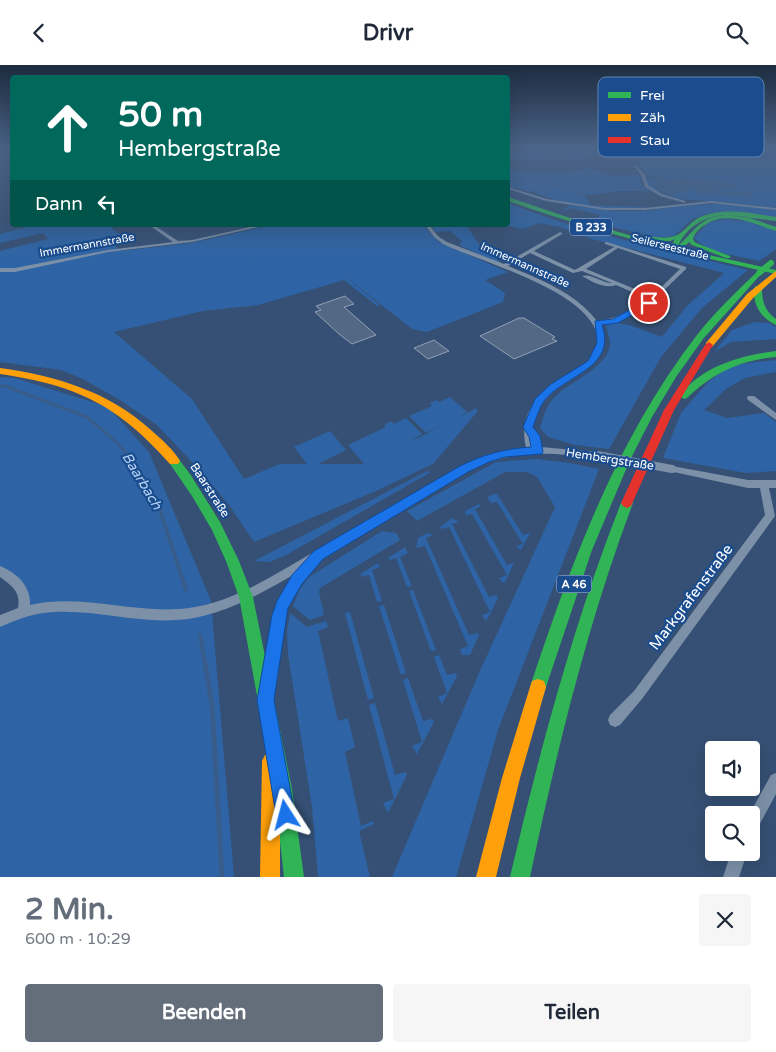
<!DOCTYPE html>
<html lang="de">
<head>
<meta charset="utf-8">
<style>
  :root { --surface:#fff; --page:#f6f6f7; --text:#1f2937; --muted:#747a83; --accent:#646e7b }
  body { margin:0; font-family:"Varela Round",sans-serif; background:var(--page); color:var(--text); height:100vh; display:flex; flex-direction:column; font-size:19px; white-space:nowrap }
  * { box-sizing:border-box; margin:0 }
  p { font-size:16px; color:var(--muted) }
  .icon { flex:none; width:28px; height:28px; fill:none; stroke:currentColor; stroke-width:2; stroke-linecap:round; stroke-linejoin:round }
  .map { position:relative; height:812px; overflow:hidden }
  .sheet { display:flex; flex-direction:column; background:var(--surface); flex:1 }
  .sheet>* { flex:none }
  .banner { position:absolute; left:10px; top:10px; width:500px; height:152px; border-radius:5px; box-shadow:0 5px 20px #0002; background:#00695c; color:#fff; overflow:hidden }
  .fabs { position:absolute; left:705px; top:676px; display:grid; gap:10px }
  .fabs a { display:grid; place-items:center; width:55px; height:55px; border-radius:5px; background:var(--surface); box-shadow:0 5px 20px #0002; font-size:25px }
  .pin { position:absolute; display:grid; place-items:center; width:42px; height:42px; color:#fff; margin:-21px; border:2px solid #fff; border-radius:50%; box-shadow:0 1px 5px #0007 }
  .me { position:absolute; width:55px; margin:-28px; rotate:351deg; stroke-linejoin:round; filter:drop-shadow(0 0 4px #0008) }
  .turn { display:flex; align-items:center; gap:18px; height:105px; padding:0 25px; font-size:22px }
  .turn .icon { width:65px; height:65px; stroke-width:2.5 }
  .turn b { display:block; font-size:35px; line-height:42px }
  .then { display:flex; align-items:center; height:48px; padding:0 25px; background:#0003; gap:10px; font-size:19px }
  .round { display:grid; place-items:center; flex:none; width:52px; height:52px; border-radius:5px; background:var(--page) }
  .summary { display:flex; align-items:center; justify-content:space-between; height:85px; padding:0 25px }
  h1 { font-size:30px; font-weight:700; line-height:38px; color:var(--accent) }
  .primary-button { display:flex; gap:10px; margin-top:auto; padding:10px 25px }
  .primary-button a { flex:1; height:58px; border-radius:5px; background:var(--accent); color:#fff; font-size:20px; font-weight:700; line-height:58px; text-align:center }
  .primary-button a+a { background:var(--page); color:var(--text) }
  header { display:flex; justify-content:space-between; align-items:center; height:65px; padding:0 25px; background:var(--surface); font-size:22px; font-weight:700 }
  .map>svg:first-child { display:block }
</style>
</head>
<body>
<header><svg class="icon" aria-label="back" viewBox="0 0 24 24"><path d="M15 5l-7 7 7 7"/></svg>Drivr<svg class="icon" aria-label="search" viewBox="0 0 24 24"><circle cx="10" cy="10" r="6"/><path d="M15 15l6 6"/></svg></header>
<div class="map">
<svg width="776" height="812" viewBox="0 0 776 812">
  <rect width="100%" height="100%" fill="#355074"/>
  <g fill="#2e64a5">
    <path d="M 508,82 L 776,82 L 776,143 L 727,137 L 679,134 L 646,121 L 644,114 L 673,112 L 650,112 L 640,102 L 638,94 L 649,84 L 610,86 L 581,95 L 546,93 L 544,95 L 508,93 Z"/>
    <path d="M 508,103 L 530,107 L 574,106 L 589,103 L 610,110 L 639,110 L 642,121 L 650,126 L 619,126 L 589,130 L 580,130 L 585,131 L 591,140 L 644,142 L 643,143 L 646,146 C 689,140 733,134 776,145 L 776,152 L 715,148 L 705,149 L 691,155 L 674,171 L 658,173 L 592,157 L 601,150 L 571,143 L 561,147 L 570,140 L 615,146 L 643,146 L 639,143 C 612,146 534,139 520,115 L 518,115 L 533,128 L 562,136 L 508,121 Z"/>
    <path d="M 508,138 C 585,169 668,185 748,205 L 702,243 L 661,292 L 609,384 L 575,380 L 548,372 L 540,363 C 544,349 547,338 558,329 C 572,316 609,301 610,279 C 610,272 606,263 605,256 L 629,260 L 662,272 L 687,241 L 724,208 L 592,174 L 560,162 L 539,158 L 523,164 L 504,160 L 508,160 Z"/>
    <path d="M 725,154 L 747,156 L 776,166 L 776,184 L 759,196 C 742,192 703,187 694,172 L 709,157 Z"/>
    <path d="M 35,160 L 119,160 L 111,163 L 129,175 L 109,180 L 115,180 L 120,186 L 191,178 L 273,160 L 423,160 L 439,177 L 508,207 L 485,215 L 505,228 L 503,237 L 427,267 L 412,264 L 331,200 L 380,240 L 377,241 L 344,215 L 258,240 L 203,246 L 114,267 L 192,334 L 244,414 L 280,399 L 307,399 L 294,382 L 330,366 L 346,385 L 318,399 L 364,399 L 348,380 L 386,362 L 384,360 L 391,356 L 394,359 L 406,353 L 422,369 L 410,377 L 448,358 L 426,368 L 409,351 L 432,341 L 430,338 L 436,335 L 439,337 L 450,332 L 467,347 L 455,354 L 477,343 L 477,347 L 433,399 L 376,426 L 254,477 L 229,440 L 206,412 L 157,360 L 120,335 L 83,314 L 61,305 L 0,297 L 0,186 L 48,174 L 43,168 L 0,178 L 0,169 Z"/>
    <path d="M 431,160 L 470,160 L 467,162 L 481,182 L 505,201 L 459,180 L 462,176 L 450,166 L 436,167 Z"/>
    <path d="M 755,257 L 769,258 L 776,262 L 776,274 L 731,277 L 714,287 L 732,265 Z"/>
    <path d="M 776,295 L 776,307 L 745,313 L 726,324 L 704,345 L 727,353 L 764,348 L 776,357 L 776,406 L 746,408 L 663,393 L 681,348 L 707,318 L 730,300 Z"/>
    <path d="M 0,312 L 15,313 L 108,342 L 149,387 L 211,536 L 234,812 L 0,812 L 0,559 L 21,548 L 17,522 L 0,505 Z"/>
    <path d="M 536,394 L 570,398 L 599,404 L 498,665 L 456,812 L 392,812 L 479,608 L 555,442 L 537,412 L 527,407 L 505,407 L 417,456 L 407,446 L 496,397 Z"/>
    <path d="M 427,406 L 431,407 L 288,489 L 270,497 L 254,496 Z"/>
    <path d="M 494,429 L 497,429 L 523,470 L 530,468 L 521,485 L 516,481 L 523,479 L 497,437 L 491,438 L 487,432 Z"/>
    <path d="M 479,439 L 481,441 L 475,444 L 507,500 L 514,498 L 505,517 L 503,518 L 499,513 L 507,510 L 472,449 L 466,450 L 465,448 L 465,446 Z"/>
    <path d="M 452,453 L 459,457 L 452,459 L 489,532 L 497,530 L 498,533 L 487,555 L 485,555 L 482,550 L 490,547 L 449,462 L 441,464 L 440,462 Z"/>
    <path d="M 382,466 L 396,468 L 400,475 L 320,523 L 319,527 L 324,550 L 310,555 L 293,541 L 300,524 L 309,512 Z"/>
    <path d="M 427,468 L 433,470 L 426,473 L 469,570 L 478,568 L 479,570 L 470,590 L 462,590 L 460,584 L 468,581 L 425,481 L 416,483 L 418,473 Z"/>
    <path d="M 405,482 L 408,488 L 400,492 L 412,521 L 407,522 L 396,493 L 390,495 L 388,493 Z"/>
    <path d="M 378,498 L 380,502 L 372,505 L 382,536 L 377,537 L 369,510 L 362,512 L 360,509 Z"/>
    <path d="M 413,525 L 436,585 L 431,586 L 409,526 Z"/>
    <path d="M 384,540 L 406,608 L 401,610 L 379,541 Z"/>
    <path d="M 350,547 L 374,633 L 368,635 L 345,548 Z"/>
    <path d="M 290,548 L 307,562 L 326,556 L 328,562 L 318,566 L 338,656 L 348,653 L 355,682 L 345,687 L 361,761 L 373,756 L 374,759 L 359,766 L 370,812 L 318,812 L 312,742 L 288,589 L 287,566 Z"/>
    <path d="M 439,590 L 447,610 L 456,608 L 457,611 L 442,639 L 438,632 L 447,628 L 434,592 Z"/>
    <path d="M 408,613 L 423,656 L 432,654 L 434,657 L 417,689 L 412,681 L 422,677 L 403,615 Z"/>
    <path d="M 375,638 L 395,710 L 406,707 L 407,710 L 388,748 L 383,738 L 394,734 L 369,640 Z"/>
  </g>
  <path fill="#395d8b" d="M 682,113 L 734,118 L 739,121 L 733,123 L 704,123 L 738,127 L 749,125 L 753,132 L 697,128 L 696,126 L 699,124 L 697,123 C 683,127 663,135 652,118 L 656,115 Z"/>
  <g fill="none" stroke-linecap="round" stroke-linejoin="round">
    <g stroke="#395d8b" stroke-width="1">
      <path d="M 508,112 L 514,113"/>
      <path d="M 518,113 L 535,114 L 585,130 L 595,125 L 612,125 L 611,123 L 626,122 L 645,125"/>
      <path d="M 745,116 L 752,121 L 749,125"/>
    </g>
    <path stroke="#395d8b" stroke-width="3" d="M 0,321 L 5,321 L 87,352 L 115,376 L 131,393 L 155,436"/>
    <g stroke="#395d8b" stroke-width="4">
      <path d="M 154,434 L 160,445 L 186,525"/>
      <path d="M 200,570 L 205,599"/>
    </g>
    <path stroke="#395d8b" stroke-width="5" d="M 205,598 L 212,639 L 222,812"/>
  </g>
  <g fill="#526884" stroke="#91a1b6">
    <path d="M 345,231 L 354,239 L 344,242 L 376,270 L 352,279 L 339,269 L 315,247 L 321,245 L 316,241 Z"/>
    <path d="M 519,253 L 524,253 L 555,272 L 552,274 L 557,276 L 514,294 L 480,271 Z"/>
    <path d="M 434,275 L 449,286 L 428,294 L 414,283 Z"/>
  </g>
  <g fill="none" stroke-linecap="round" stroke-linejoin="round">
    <g fill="#7c90a7" fill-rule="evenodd">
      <path d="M 634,100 L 636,100 L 645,110 L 648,120 L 662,129 L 685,136 L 685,138 L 660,131 L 645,122 L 641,110 Z"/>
      <path d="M 508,122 L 547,134 L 605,143 L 645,143 L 711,136 L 776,143 L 776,145 L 711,138 L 645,145 L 605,145 L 546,136 L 508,124 Z"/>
      <path d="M 149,160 L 154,160 L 178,176 L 192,175 L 259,160 L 267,160 L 192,177 L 108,187 L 15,207 L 0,207 L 0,203 L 15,203 L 108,185 L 173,177 Z"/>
      <path d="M 425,160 L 429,160 L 439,172 L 447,177 L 504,199 L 560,167 L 562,168 L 562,169 L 534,186 L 575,205 L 614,182 L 605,179 L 605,177 L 607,177 L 686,202 L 686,204 L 656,233 L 656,235 L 653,236 C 637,249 620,257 600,260 C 620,295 571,311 551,329 C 541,338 535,350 533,363 L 538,371 L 541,382 L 597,387 L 600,388 L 601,390 L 600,392 L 597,393 C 546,387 515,384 467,406 L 318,495 L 317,499 L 301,517 L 287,542 L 274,621 L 272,625 L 268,627 L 264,625 L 262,621 L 276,541 L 295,509 C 258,530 219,553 176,555 C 131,558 88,542 43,548 C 28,550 14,556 0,562 L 0,550 L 18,543 C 21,527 12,521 0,512 L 0,501 C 17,508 31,521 30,540 C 83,528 135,550 189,543 C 236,537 278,507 319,484 C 366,456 414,429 461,402 L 494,389 L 526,383 C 511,316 597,313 598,277 C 598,228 480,197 443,179 L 434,172 ZM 618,183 L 680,204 L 652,231 L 586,204 ZM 530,188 L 573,208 L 582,206 L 612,218 C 602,218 591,208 582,211 C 592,217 605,224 616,220 L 648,234 C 633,247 617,253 597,256 C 576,228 540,214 508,201 Z"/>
      <path d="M 748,331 L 754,331 L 776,348 L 776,355 L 748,335 L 747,333 Z"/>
      <path d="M 672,401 L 748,415 L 776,415 L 776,423 L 769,423 L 775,451 L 642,634 L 620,660 L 615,662 L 610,660 L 608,655 L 610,650 L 634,626 L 765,450 L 760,423 L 748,423 L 669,406 L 668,404 L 669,402 Z"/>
      <path d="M 776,708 L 776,729 L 756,766 L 751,768 L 751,750 L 749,750 L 771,710 Z"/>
      <path d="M 731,788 L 747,788 L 739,812 L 723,812 Z"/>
    </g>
    <g fill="#30b455" fill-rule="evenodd">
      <path d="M 508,132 L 576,155 L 643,174 L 645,171 C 655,172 670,175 679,169 C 687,164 691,156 700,152 C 724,142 752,148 776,152 L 776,156 L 727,150 L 747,152 L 776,162 L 776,166 C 754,159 727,145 705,160 C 699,164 694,168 693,175 L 696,178 L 730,191 L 730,193 L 726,193 L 692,180 L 689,177 L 682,184 L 776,205 L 776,209 C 685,189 596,167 508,136 ZM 725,150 C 698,153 696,165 678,181 C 686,163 704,151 725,150 ZM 675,174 L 671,181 L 646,175 L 670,176 Z"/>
      <path d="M 757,207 L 762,208 L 703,274 L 676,312 L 652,352 L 630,395 L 592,485 L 544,628 L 538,630 L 532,628 L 530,622 C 571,498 616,375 697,270 C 715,247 736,227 757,207 Z"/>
      <path d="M 755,221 L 762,223 C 762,237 765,246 776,254 L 776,260 C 761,254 751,237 755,221 Z"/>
      <path d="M 776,286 L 776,292 C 740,295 713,308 687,333 L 684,334 L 679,331 C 702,301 741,290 776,286 Z"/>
      <path d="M 174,392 L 178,393 L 190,409 L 220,457 L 239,496 L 253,532 L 292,724 L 304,812 L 284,812 L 274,724 L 239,532 L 226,496 L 212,465 L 192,431 L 168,396 Z"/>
      <path d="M 627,433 L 631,435 L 633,438 C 587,560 557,685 530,812 L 510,812 C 540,685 573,560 621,438 L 623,435 Z"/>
    </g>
    <g fill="#ff9f0a" fill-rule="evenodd">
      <path d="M 776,206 L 776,212 L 753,233 L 712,282 L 706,282 L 706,278 L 747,229 Z"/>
      <path d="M 0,303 C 56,311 108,326 151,365 C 161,374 173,384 180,396 L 178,399 L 170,399 C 119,341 77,320 0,309 Z"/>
      <path d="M 538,614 L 544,616 L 546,622 L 520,713 L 496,812 L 476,812 L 502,713 L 530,622 L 532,616 Z"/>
      <path d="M 271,687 L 277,690 L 280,696 L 280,812 L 260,812 L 262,696 L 265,690 Z"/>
    </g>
    <path fill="#e5322d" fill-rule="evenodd" d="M 709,277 L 713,280 L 674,345 L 631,441 L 627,443 L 623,441 L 621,438 L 664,345 L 705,280 Z"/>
    <path stroke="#7c90a7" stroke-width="8" d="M 597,390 L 672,404"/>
    <path stroke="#30b455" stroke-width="6" d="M 759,208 L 771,198"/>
  </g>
  <linearGradient id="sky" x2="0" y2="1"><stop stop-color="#1d2c40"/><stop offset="0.42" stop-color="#4b6488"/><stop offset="1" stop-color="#4b6488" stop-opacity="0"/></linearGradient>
  <rect width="776" height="196" fill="url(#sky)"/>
  <path fill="#1a73e8" stroke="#114b97" d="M 646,236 L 653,238 L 618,258 L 602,260 C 617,304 564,310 544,336 C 539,343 536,354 533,362 L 540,371 L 543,386 L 542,389 L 505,392 L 489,397 L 468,407 L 323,494 L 302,519 L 288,543 L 274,635 L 295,750 L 292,756 L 286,759 L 279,756 L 276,750 L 257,635 L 272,550 L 277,536 L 292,510 L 314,486 L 460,401 C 485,389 503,384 531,382 L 529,372 L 523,362 L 535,334 L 551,319 L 588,296 L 597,278 L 595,256 L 613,254 Z"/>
  <g text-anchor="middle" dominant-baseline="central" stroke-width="4.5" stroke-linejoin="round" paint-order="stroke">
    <g fill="#1b4d8e" stroke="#bbcadd" stroke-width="1">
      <rect x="570" y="153.5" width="42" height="17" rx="4"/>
      <rect x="556.5" y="510.5" width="35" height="17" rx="4"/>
    </g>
    <g font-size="11" font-weight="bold" fill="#fff">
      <text x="591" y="162">B 233</text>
      <text x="574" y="519">A 46</text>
    </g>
    <g font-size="11" fill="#fff" stroke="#1b4d8e">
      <text transform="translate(87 180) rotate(-10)">Immermannstraße</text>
      <text transform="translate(670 182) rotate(14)">Seilerseestraße</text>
      <text transform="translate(525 200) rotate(24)">Immermannstraße</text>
    </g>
    <g font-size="12" fill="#fff" stroke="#1b4d8e">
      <text transform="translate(610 394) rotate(9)">Hembergstraße</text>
      <text transform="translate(210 425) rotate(57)">Baarstraße</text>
    </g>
    <g font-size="14" font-style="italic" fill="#b4d2f5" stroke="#1b4d8e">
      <text transform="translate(142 416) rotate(59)">Baarbach</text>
    </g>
    <g font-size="15" fill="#fff" stroke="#1b4d8e">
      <text transform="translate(691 532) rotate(-53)">Markgrafenstraße</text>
    </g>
  </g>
  <rect x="598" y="12" width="166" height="80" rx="8" fill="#1b4d8e" stroke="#5f82b0" stroke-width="1"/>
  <rect x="608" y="27" width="23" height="6" fill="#30b455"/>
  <rect x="608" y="49" width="23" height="7" fill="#ff9f0a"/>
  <rect x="608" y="72" width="23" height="6" fill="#e5322d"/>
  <g font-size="14" fill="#fff">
    <text x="640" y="35">Frei</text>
    <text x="640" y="57">Zäh</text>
    <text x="640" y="80">Stau</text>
  </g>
</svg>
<div class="fabs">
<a><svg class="icon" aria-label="sound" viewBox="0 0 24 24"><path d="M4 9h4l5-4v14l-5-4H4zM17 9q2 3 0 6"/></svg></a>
<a><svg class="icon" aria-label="search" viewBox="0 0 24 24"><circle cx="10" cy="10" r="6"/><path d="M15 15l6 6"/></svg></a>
</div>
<div class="pin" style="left:649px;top:238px;background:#d93025"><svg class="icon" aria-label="arrive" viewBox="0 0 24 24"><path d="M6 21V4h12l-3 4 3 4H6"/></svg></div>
<svg class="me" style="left:286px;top:750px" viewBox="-20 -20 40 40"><path d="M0-17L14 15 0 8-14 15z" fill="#1a73e8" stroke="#fff" stroke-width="4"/></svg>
<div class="banner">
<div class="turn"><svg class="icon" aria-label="ahead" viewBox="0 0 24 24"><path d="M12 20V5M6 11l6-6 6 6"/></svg><div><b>50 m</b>Hembergstraße</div></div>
<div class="then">Dann<svg class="icon" aria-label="left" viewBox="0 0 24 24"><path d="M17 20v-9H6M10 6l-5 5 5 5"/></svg></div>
</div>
</div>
<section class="sheet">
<div class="summary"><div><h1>2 Min.</h1><p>600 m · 10:29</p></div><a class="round"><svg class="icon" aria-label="close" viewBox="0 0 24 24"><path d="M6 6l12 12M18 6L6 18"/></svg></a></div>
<div class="primary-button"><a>Beenden</a><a>Teilen</a></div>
</section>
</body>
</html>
